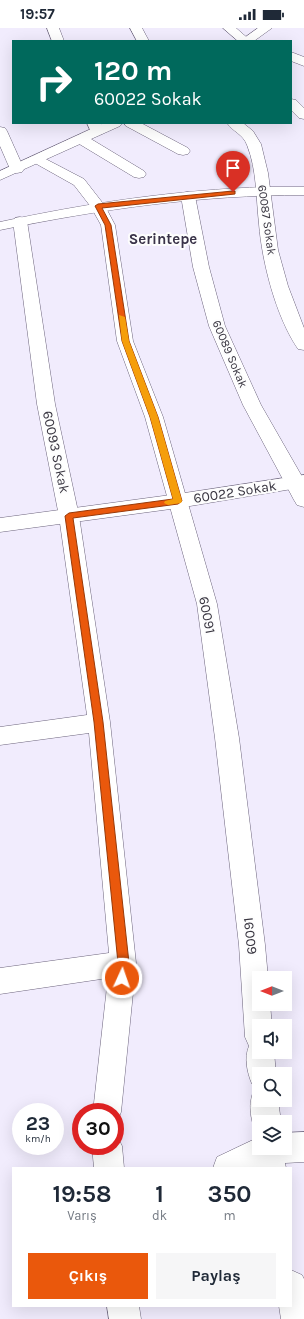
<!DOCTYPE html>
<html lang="tr">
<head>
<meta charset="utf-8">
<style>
  :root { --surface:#fff; --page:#f6f6f7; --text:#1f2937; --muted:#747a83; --accent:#ea580c }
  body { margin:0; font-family:Karla,sans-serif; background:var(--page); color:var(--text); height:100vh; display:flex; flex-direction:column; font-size:15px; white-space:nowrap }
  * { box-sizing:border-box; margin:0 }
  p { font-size:13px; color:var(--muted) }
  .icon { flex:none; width:22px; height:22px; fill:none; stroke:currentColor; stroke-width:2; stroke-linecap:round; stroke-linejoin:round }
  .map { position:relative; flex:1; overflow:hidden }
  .details { position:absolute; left:12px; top:1139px; width:280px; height:140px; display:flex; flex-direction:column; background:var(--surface); border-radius:0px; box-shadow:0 4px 16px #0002 }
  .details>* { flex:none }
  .guide { position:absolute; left:12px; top:12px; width:280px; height:84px; border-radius:0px; box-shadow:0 4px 16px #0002; background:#00695c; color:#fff; overflow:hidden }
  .needle { width:26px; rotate:270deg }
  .buttons { position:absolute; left:252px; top:943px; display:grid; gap:8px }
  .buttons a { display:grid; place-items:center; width:40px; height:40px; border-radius:0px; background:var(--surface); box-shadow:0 4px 16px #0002; font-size:20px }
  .speed { position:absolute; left:12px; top:1075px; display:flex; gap:8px; font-size:20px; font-weight:700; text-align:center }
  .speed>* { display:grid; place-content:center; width:52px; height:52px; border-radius:50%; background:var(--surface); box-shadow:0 4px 16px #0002; line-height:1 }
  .speed small { font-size:10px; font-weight:400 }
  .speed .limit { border:6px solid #d22; background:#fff; color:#111 }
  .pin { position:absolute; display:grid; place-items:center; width:34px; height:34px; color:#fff; margin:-41px -17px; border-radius:50% 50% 50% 0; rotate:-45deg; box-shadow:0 0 4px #0007 }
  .pin .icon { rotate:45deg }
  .me { position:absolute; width:44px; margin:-22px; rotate:3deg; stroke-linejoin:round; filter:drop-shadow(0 0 3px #0008) }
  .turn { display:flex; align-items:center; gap:14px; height:84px; padding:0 16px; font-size:18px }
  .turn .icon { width:52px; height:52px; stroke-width:2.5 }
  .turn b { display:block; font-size:28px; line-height:34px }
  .eta { display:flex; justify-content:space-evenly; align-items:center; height:68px; text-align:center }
  .eta b { font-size:24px; font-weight:700; line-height:28px }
  .action { display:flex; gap:8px; margin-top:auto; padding:8px 16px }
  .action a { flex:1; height:46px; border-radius:0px; background:var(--accent); color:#fff; font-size:16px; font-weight:700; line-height:46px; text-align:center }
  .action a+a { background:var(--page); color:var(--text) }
  .status { display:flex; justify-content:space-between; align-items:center; height:28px; padding:0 20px; background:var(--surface); direction:ltr }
  .status svg { height:11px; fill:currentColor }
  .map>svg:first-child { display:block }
</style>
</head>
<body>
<div class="status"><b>19:57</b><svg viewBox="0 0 49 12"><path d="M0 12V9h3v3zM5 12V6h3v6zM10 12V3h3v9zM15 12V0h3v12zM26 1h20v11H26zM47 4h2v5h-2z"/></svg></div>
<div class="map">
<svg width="304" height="1291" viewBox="0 0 304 1291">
  <rect width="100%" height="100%" fill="#f1ecfd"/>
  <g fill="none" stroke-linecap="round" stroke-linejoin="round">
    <defs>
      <g id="minor">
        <path d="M 47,0 L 59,0 L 64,13 L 52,13 Z"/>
        <path d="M 130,0 L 142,0 L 149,13 L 137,13 Z"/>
        <path d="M 223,0 L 236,0 L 251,13 L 238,13 Z"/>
        <path d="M 291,24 L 304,29 L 304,38 L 291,33 Z"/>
        <path d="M 291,71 L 296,72 L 304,80 L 304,91 L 299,90 L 291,82 Z"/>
        <path d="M 87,95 L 101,95 L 104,103 L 102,106 L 92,106 Z"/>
        <path d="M 124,95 L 141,95 L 188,120 L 190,123 L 188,126 L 183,127 L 178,126 L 126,98 Z"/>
        <path d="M 227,95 L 243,95 L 253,103 L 261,116 L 268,145 L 278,222 L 288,258 L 304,300 L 304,322 L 298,321 C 276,289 262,234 259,196 C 256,170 257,142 247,117 C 243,106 233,104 227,95 Z"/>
        <path d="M 0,99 L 5,100 L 7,103 L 24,141 L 22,144 L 17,145 L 12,144 L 10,141 L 0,118 Z"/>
        <path d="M 81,107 L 86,108 L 144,143 L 146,146 L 144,149 L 139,150 L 134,149 L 76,114 L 74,111 L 76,108 Z"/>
        <path d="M 38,127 L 84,151 L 105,178 L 115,197 L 133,313 L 163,389 L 217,576 L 239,710 L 265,917 L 268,950 L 259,950 L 259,976 L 270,976 L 272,998 L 259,998 L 259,1024 L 274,1024 L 276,1046 L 259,1046 L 259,1059 L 252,1056 C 247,1044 244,1030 249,1018 L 245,1009 L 239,917 L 215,710 L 197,576 L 145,389 L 117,313 L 101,197 L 91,179 L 74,157 L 33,134 L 31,131 L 33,128 Z"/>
        <path d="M 188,164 L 193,165 L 195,168 L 209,239 L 225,298 L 261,377 L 304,452 L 304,479 L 297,477 L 294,472 L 243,377 L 209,298 L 193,239 L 181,168 L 183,165 Z"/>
        <path d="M 20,189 L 25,190 L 27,193 L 55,376 L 79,488 L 110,694 L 136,935 L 121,1084 L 117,1094 L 115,1095 L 115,1084 L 93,1084 L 108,950 L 0,966 L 0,940 L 109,925 L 89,705 L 0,717 L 0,699 L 87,687 L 59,488 L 37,376 L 13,193 L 15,190 Z"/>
        <path d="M 259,1060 L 259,1072 L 278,1072 L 281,1094 L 259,1094 L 259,1106 L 256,1104 C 250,1090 248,1076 254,1062 Z"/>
        <path d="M 304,1104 L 304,1134 L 285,1135 L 286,1140 L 213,1140 L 217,1129 L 259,1109 L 259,1120 L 285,1120 L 285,1105 Z"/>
        <path d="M 115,1107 L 117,1108 L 122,1118 L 124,1140 L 94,1140 L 92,1118 L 115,1118 Z"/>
        <path d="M 291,1242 L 302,1247 L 304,1251 L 304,1291 L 281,1291 L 279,1278 L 291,1278 Z"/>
        <path d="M 107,1278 L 139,1278 L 141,1291 L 109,1291 Z"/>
      </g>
      <g id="tertiary">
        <path d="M 258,0 L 272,0 L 254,13 L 240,13 Z"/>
        <path d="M 104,95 L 122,95 L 120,98 L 0,152 L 0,143 Z"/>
        <path d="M 266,159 L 304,159 L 304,167 C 201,167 101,181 0,202 L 0,194 C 88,175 176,162 266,159 Z"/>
        <path d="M 304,447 L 304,459 L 178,480 L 0,504 L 0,490 L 178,466 Z"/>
      </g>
    </defs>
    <use href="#minor" stroke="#6c647c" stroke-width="1"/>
    <use href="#tertiary" stroke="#6c647c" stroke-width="1"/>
    <use href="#minor" fill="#fff" fill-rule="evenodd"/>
    <use href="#tertiary" fill="#fff" fill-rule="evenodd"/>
  </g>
  <path fill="#ea580c" stroke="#983908" d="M 233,163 L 235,163 L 235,166 L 102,180 L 111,197 L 129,313 L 158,389 L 182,473 L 178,476 L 73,490 L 103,694 L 129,935 L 125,953 L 122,955 L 118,953 L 116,950 L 118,935 L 94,694 L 65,488 L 69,485 L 173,471 L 150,389 L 122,313 L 105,197 L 95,178 L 98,176 Z"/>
  <path fill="#f59e0b" d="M 119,287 L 125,289 L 129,313 L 158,389 L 182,473 L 181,475 L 168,477 L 164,475 L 165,473 L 173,471 L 150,389 L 122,313 Z"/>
  <g text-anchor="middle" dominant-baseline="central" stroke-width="4" stroke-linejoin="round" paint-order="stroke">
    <g font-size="12" fill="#393641" stroke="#fdfdfd">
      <text transform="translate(267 192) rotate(82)">60087 Sokak</text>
      <text transform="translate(230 326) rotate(67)">60089 Sokak</text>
    </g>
    <g font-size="14" fill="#393641" stroke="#fdfdfd">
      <text transform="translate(56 424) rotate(78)">60093 Sokak</text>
      <text transform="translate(235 464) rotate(-9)">60022 Sokak</text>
      <text transform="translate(207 587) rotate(79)">60091</text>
      <text transform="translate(250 908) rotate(-96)">60091</text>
    </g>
    <g font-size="15" font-weight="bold" fill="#3a3349" stroke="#fdfdfd">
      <text x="163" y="211">Serintepe</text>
    </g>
  </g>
</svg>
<div class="buttons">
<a><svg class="needle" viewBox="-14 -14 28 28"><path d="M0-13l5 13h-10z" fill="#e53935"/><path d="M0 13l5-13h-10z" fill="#747a83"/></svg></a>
<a><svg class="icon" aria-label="sound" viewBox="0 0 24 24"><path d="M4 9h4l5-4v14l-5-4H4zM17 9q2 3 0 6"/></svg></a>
<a><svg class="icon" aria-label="search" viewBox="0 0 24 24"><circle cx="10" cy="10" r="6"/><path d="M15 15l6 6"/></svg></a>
<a><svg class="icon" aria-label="layers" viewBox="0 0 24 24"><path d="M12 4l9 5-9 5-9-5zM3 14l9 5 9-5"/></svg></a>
</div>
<div class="speed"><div>23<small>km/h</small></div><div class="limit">30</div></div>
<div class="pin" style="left:233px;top:164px;background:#d93025"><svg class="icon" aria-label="arrive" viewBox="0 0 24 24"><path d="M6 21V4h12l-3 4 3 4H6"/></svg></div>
<svg class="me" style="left:122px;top:950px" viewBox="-20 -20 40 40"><circle r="17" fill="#ea580c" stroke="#fff" stroke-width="3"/><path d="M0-11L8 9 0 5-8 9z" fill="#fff"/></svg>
<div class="guide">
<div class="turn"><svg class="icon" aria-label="right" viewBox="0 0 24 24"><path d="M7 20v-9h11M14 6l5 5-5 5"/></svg><div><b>120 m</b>60022 Sokak</div></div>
</div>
<section class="details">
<div class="eta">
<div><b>19:58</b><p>Varış</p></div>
<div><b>1</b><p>dk</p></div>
<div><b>350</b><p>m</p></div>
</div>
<div class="action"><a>Çıkış</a><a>Paylaş</a></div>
</section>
</div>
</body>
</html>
